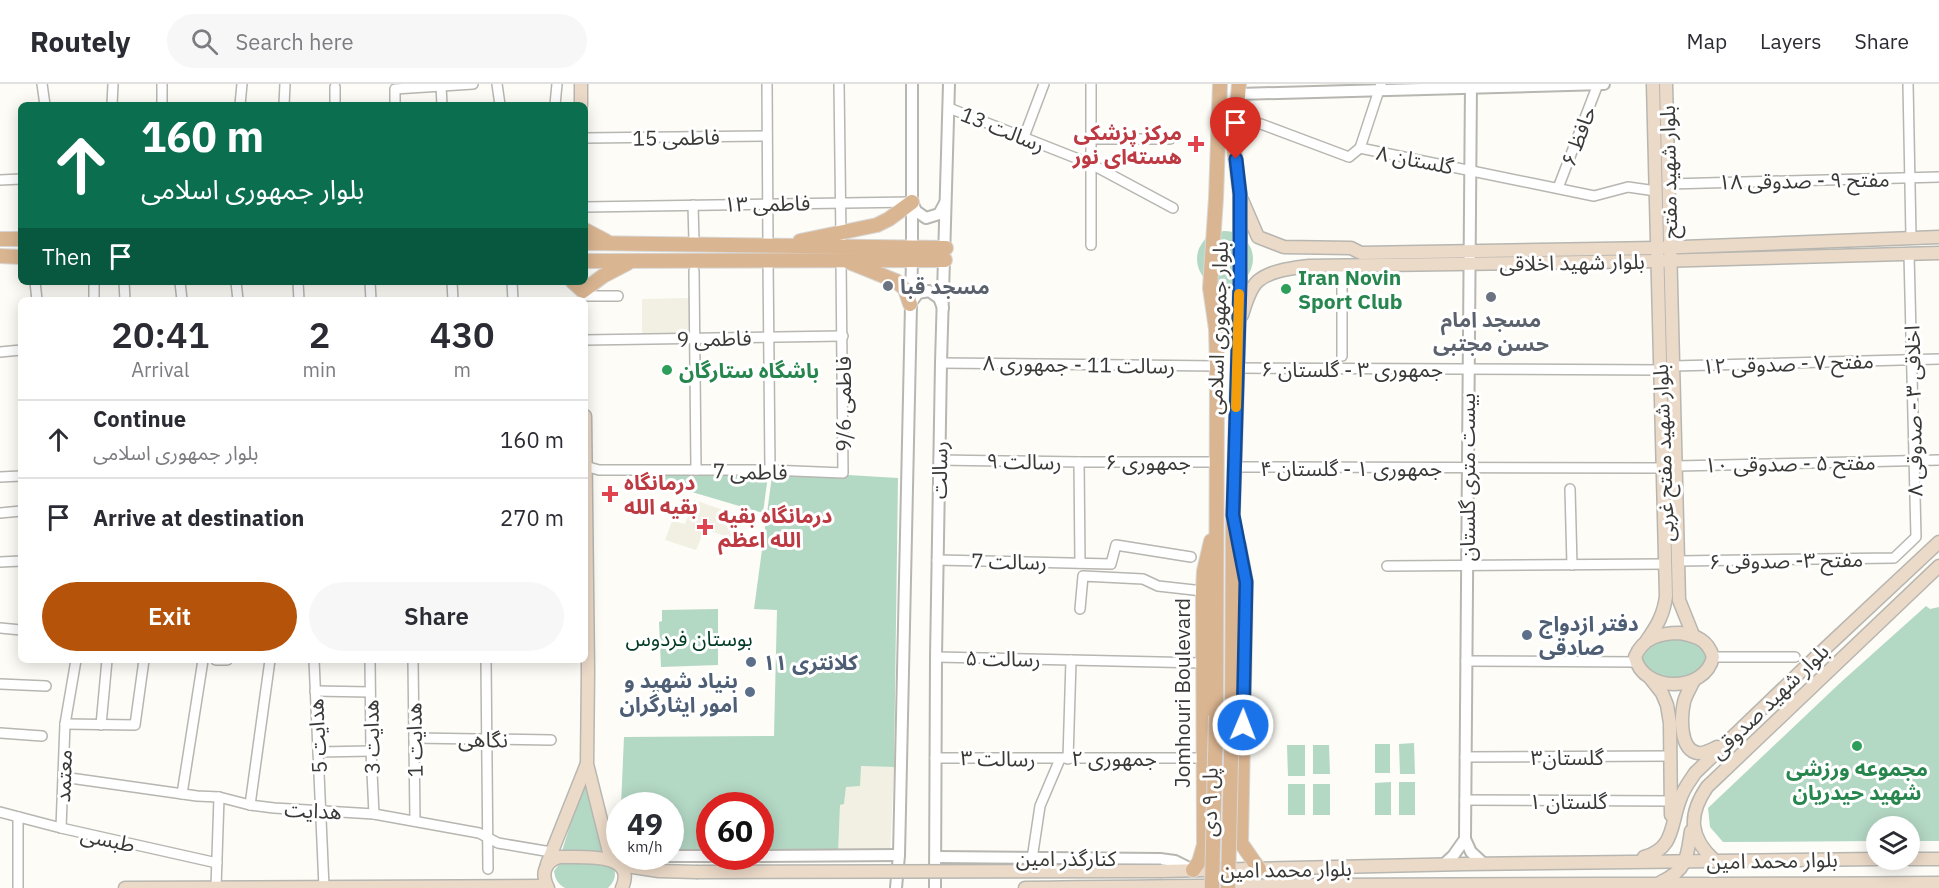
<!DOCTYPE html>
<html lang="en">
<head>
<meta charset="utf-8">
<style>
  :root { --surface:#fff; --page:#f7f7f7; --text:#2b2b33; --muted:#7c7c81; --line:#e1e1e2; --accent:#b45309 }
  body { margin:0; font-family:"IBM Plex Sans","Noto Sans Arabic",sans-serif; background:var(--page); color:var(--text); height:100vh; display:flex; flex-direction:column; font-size:22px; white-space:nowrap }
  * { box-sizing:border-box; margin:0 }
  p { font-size:20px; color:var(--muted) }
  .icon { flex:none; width:33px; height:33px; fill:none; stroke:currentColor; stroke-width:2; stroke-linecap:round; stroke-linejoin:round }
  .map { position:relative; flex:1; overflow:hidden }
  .drawer { position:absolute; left:18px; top:213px; width:570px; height:366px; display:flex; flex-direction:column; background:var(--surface); border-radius:9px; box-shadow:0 3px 15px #0003 }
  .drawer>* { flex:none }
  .top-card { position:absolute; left:18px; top:18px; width:570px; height:183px; border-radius:9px; box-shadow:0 3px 15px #0003; background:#0b6e4f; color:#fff; overflow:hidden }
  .fabs { position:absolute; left:1866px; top:732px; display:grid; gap:12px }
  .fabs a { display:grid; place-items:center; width:54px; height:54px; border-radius:50%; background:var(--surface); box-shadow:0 3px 15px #0003; font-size:30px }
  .speed { position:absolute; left:606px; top:708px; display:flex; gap:12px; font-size:30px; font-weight:700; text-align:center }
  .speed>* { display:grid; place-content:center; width:78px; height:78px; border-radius:50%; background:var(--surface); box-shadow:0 3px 15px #0003; line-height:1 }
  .speed small { font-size:15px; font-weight:400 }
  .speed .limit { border:9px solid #d22; background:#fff; color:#111 }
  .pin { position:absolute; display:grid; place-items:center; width:51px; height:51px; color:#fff; margin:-62px -26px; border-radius:50% 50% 50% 0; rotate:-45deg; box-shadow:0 0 6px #0007 }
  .pin .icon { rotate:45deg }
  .me { position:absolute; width:66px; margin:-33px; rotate:1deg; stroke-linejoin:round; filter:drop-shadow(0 0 4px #0008) }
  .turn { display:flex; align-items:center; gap:21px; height:126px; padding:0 24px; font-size:27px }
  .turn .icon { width:78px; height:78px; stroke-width:2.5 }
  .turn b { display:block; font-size:42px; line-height:51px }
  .then { display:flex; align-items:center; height:57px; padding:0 24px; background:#0003; gap:12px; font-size:22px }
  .eta { display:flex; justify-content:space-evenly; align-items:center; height:102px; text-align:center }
  .eta b { font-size:36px; font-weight:600; line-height:42px }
  .cta { display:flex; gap:12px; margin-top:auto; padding:12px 24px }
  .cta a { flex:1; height:69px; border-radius:36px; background:var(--accent); color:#fff; font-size:24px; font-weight:600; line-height:69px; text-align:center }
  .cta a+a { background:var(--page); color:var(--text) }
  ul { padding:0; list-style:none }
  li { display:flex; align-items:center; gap:18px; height:78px; padding:0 24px; border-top:2px solid var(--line) }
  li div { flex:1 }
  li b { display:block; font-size:22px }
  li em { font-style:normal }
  header { display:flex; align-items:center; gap:36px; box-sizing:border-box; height:84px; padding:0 30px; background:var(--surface); border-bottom:2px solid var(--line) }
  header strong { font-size:28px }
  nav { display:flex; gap:33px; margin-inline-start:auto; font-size:21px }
  .search { width:420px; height:54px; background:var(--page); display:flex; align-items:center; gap:15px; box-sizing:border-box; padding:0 21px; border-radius:33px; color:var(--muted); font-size:22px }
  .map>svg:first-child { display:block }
</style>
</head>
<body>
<header>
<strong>Routely</strong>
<div class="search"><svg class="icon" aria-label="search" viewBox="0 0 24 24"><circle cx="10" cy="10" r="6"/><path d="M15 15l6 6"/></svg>Search here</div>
<nav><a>Map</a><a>Layers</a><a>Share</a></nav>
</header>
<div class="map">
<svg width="1939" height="804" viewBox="0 0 1939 804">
  <rect width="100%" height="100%" fill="#fdfcf6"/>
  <g fill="#f2f0e3">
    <path d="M 689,214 L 689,247 L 688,249 L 642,251 L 642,215 Z"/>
    <path d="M 694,416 L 744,433 L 736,456 L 705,445 L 696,466 L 665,456 L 672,437 L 685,440 Z"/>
    <path d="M 861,682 L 894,683 L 890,771 L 838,771 L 840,720 L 844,720 L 846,703 Z"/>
  </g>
  <g fill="#b3d8c4">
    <circle cx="1225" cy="175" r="28"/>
    <path d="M 642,390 L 768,391 L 763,429 L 641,393 Z"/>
    <path d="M 848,391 L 898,394 L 894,683 L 861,682 L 860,702 L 846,703 L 844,720 L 840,721 L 838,771 L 761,768 L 760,722 L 710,722 L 709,766 L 671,765 L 670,722 L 621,722 L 624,653 L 774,652 L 777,526 L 754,525 L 772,392 Z"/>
    <path d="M 1926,522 L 1930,525 L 1939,523 L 1939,757 L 1910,757 L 1910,742 L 1876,742 L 1876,757 L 1723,758 L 1710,743 L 1708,724 L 1840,599 Z"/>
    <path d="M 718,525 L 718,581 L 661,583 L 659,538 L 662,537 L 662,526 Z"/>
    <path d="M 1687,554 L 1708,567 L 1703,587 C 1678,596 1663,600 1641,582 L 1641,568 L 1655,556 Z"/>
    <path d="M 1414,659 L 1415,690 L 1400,690 L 1399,660 Z"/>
    <rect x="1375" y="660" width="15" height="29"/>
    <path d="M 1287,661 L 1305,661 L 1305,692 L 1288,692 Z"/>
    <path d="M 1313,661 L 1329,661 L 1330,690 L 1313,690 Z"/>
    <path d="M 585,694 L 608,769 L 562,767 Z"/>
    <path d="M 1391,698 L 1391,731 L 1375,731 L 1375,699 Z"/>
    <rect x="1399" y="698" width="16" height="33"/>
    <rect x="1288" y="700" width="17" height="31"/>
    <rect x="1313" y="700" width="17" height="31"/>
    <path d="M 561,778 C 574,779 596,777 607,780 C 619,784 616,797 608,804 L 565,804 C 558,800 555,795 554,787 Z"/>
  </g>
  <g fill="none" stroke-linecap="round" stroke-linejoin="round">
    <defs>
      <g id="minor">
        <path d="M 42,0 L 45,21"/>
        <path d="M 497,0 L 500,21"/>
        <path d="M 767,0 L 768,162"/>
        <path d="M 839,0 L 841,154"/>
        <path d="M 1908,0 L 1911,153"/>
        <path d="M 441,2 L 442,21"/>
        <path d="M 335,3 L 335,21"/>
        <path d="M 112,21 L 113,0"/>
        <path d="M 162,21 L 162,0"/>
        <path d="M 240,21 L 242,0"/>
        <path d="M 284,21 L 285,0"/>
        <path d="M 395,21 L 395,5 L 473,0"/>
        <path d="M 555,21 L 557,0"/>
        <path d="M 949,24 L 1091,80 L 1173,124"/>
        <path d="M 1261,40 L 1349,73 L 1360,64"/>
        <path d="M 1024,53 L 1044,0"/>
        <path d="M 585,54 L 767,52"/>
        <path d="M 1092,55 L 1170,55"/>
        <path d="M 1360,64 L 1594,112 L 1628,103 L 1656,107"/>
        <path d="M 1360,64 L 1381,0"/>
        <path d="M 0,96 L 21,95"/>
        <path d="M 1669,100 L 1939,93"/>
        <path d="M 1558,104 L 1598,0"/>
        <path d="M 693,121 L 694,157"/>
        <path d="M 585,123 L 912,118"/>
        <path d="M 1091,161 L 1091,0"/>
        <path d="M 768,176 L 770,386"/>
        <path d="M 1342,181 L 1342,272"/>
        <path d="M 694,187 L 696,386"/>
        <path d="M 35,198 L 37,216"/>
        <path d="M 94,198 L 94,216"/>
        <path d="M 124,198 L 125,216"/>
        <path d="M 180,198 L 182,216"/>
        <path d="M 236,198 L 238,216"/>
        <path d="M 298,198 L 299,216"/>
        <path d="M 370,198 L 371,216"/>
        <path d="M 452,198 L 453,216"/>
        <path d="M 512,198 L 513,216"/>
        <path d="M 583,212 L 618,212"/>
        <path d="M 585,256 L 843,252"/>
        <path d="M 0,268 L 21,266"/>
        <path d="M 941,279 L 1217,282"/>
        <path d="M 1674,282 L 1939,275"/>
        <path d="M 1237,284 L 1661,286"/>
        <path d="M 939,376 L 1079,378 L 1080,479"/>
        <path d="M 1079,378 L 1217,378"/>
        <path d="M 585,382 L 599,386 L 770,386 L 843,389 L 841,176"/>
        <path d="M 1677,382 L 1939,376"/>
        <path d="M 1234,383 L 1664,384"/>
        <path d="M 0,393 L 21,392"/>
        <path d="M 1570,405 L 1572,481"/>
        <path d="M 0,429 L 21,427"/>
        <path d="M 937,476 L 1111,480 L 1116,461 L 1191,473"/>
        <path d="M 1679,477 L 1894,474 L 1916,453 L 1909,170"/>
        <path d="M 0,478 L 21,477"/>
        <path d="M 1387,482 L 1666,480"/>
        <path d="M 1080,525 L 1083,492 L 1143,495 L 1158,502 L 1203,507"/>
        <path d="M 0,544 L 21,546"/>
        <path d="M 936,573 L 1202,579"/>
        <path d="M 1713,573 L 1795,573"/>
        <path d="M 216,576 L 227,576"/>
        <path d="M 314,576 L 324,803"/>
        <path d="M 370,576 L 371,667 L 374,730"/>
        <path d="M 413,576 L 415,737"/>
        <path d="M 486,576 L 488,785"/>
        <path d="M 1466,577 L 1636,578"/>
        <path d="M 0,600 L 46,602"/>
        <path d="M 315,607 L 370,608"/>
        <path d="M 65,640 L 135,641 L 144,576"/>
        <path d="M 101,641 L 107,576"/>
        <path d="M 0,649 L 42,652"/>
        <path d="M 414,654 L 551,656"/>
        <path d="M 318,668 L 371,667"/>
        <path d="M 1465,673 L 1669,672"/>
        <path d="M 935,674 L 1203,674"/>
        <path d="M 1068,675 L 1071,576"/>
        <path d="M 63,693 L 197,712 L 219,713 L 250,721 L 274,724 L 374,730 L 479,749 L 498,759 L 551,768 L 555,770"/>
        <path d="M 182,710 L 203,576"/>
        <path d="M 1465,716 L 1671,717"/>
        <path d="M 250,721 L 270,576"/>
        <path d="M 0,728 L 61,744 L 217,779"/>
        <path d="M 18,733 L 18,804"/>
        <path d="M 61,744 L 65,640 L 76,576"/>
        <path d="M 1032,775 L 1040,722 L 1060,675"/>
        <path d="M 216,804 L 219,713"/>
      </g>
      <g id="tertiary">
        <path d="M 1471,0 L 1465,755 L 1471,768 L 1484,780"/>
        <path d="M 1239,10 L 1604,0"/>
        <path d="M 912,118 L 916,127 L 926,134 L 939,130 L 945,119"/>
        <path d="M 910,220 L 918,209 L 929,207 L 939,214 L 943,224"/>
        <path d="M 602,741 L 620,754"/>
        <path d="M 670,772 L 710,772"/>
        <path d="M 760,772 L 899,771"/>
        <path d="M 936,773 L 1160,775 L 1175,777 L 1193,786"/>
        <path d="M 1443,781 L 1453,772 L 1465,755"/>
        <path d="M 632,783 L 650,772"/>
        <path d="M 896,804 L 899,771 L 912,175 L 912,0"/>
        <path d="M 935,804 L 936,573 L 941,279 L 949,0"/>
      </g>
      <g id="secondary">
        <path d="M 581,0 L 581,21"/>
        <path d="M 1666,0 L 1679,516 L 1693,551"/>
        <path d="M 1242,116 L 1258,153 L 1284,163 L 1351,164 L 1361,169 L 1657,164 L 1939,153"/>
        <path d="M 1242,231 C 1245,221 1250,204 1258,197 C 1271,186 1294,184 1309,182 L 1658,177 L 1939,169"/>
        <path d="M 585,332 L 588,588 L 587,680 L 611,776"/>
        <path d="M 1680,549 C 1697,552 1708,556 1713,573 C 1705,609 1643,609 1635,573 C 1643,553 1661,549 1680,549 Z"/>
        <path d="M 1647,556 C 1657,542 1664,530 1666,512 L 1653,0"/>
        <path d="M 1651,595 L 1662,609 L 1667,621 L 1670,639 L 1671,731"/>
        <path d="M 1694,596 C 1691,603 1686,610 1684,618 C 1681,632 1679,666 1698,669 C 1704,670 1711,666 1717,663"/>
        <path d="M 1644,773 C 1676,764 1670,739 1681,713 C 1684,704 1690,697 1695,689 L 1816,573 L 1939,458"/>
        <path d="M 1910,775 L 1939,775"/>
        <path d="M 1714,776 C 1689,753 1688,731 1707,703 L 1939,482"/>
        <path d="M 547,780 L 586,682"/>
        <path d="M 620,781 L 659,787 L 696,788"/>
        <path d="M 1161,787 L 1465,780 L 1876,775"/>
        <path d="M 1661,798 C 1687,786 1687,774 1691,747"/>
        <path d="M 125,804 L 546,802"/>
        <path d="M 548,804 C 541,791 544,778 559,773 C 580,774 638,767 622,804"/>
        <path d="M 1025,804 C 1329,799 1634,801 1939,799"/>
      </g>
      <g id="primary">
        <path d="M 585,146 L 606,157"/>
        <path d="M 0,155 L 21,155"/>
        <path d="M 800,157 L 877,141 L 889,135 L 912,118"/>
        <path d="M 585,159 L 946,164"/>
        <path d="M 0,172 L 21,173"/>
        <path d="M 585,177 L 945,176"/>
        <path d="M 849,178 L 896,197 L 905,205 L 910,220"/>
        <path d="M 573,198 L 583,207 L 603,192 L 628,179"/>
        <path d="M 1239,461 L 1246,498 L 1241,759 L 1259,785"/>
        <path d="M 1216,632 L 1217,282 L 1216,245 L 1210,204 L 1216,114 L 1220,0"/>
        <path d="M 1232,632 L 1233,431 L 1240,199 L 1240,110 L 1234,64 L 1239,0"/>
        <path d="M 1193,786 L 1199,778 L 1204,761 L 1203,507 L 1204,487 L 1211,457"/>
      </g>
    </defs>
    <use href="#minor" stroke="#b7b6b1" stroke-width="12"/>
    <use href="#tertiary" stroke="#b7b6b1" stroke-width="14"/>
    <use href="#secondary" stroke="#b7b6b1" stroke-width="15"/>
    <use href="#primary" stroke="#d7d7d7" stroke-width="16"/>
    <use href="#minor" stroke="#fff" stroke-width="9"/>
    <use href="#tertiary" stroke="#fff" stroke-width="10"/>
    <use href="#secondary" stroke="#ecdac8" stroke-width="12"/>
    <use href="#primary" stroke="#dab591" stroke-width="14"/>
    <defs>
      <path id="secondary-bridge" d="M 696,788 L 1161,787"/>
      <g id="primary-bridge">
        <path d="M 1212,804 L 1216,632"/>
        <path d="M 1228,804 L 1232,632"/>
      </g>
    </defs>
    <use href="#secondary-bridge" stroke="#b7b6b1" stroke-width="15" stroke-linecap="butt"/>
    <use href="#primary-bridge" stroke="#d7d7d7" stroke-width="16" stroke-linecap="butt"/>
    <use href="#secondary-bridge" stroke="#ecdac8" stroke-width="12"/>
    <use href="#primary-bridge" stroke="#dab591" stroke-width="14"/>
  </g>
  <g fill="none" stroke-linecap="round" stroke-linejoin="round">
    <defs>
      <path id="route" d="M 1236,75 L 1240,110 L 1240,199 L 1233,431 L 1246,498 L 1243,641"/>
    </defs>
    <use href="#route" stroke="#114b97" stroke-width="15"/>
    <use href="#route" stroke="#1a73e8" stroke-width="10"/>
    <path stroke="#f59e0b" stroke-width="10" d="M 1236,323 L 1239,210"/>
  </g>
  <g fill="#e0444e" stroke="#fff" stroke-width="2">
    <path d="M1193 51h6v6h6v6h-6v6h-6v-6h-6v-6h6z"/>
    <path d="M607 401h6v6h6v6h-6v6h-6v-6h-6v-6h6z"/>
    <path d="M702 434h6v6h6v6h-6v6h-6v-6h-6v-6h6z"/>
  </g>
  <g fill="#6b7280" stroke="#fff" stroke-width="2">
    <circle cx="888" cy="202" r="6"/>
    <circle cx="1491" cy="213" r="6"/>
  </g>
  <g fill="#2e9e5b" stroke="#fff" stroke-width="2">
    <circle cx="1286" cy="205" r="6"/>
    <circle cx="667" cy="286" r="6"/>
    <circle cx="1857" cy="662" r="6"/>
  </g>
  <g fill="#5c6f8a" stroke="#fff" stroke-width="2">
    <circle cx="1527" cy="551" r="6"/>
    <circle cx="751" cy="578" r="6"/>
    <circle cx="750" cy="608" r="6"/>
  </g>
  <g text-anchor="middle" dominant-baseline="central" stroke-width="6" stroke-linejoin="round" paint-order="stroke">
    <g font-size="21" fill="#393937" stroke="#fff">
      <text transform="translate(1003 45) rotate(22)">رسالت 13</text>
      <text transform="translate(1578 52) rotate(-69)">حافظ ۶</text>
      <text transform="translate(676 53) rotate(-1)">فاطمی 15</text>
      <text transform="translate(1415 75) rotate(11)">گلستان ۸</text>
      <text transform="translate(1668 88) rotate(-91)">بلوار شهید مفتح</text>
      <text transform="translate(1804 96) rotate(-1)">مفتح ۹ - صدوقی ۱۸</text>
      <text transform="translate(767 119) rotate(-1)">فاطمی ۱۳</text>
      <text transform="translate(1572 178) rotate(-1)">بلوار شهید اخلاقی</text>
      <text transform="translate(1217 244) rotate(-88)">بلوار جمهوری اسلامی</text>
      <text transform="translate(714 254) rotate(-1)">فاطمی 9</text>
      <text transform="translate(1788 279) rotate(-2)">مفتح ۷ - صدوقی ۱۲</text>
      <text transform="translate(1079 280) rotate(1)">رسالت 11 - جمهوری ۸</text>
      <text x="1352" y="285">جمهوری ۳ - گلستان ۶</text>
      <text transform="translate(843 320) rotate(-90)">فاطمی 9/6</text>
      <text transform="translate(1913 327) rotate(-91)">اخلاقی ۳ - صدوقی ۸</text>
      <text transform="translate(1663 369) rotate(-92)">بلوار شهید مفتح غربی</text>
      <text transform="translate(1024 377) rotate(1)">رسالت ۹</text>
      <text x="1148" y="378">جمهوری ۶</text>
      <text transform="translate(1790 379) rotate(-1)">مفتح ۵ - صدوقی ۱۰</text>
      <text x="1351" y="384">جمهوری ۱ - گلستان ۴</text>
      <text transform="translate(939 386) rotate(-89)">رسالت</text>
      <text transform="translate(750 387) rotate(1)">فاطمی 7</text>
      <text transform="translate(1467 393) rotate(-90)">بیست متری گلستان</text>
      <text transform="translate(1786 476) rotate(-1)">مفتح ۳- صدوقی ۶</text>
      <text transform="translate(1009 477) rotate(1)">رسالت 7</text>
      <text transform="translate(1003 574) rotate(1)">رسالت ۵</text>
      <text transform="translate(1182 609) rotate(-90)">Jomhouri Boulevard</text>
      <text transform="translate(1769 617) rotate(-44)">بلوار شهید صدوقی</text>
      <text transform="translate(317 652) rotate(-93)">هدایت 5</text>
      <text transform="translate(371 653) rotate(-91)">هدایت 3</text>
      <text transform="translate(483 655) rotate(1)">نگاهی</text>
      <text transform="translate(414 656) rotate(-91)">هدایت 1</text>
      <text x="1567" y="673">گلستان۳</text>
      <text transform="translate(998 674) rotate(1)">رسالت ۳</text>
      <text x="1114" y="674">جمهوری ۲</text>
      <text transform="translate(63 692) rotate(-88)">معتمد</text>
      <text x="1568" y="717">گلستان ۱</text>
      <text transform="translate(1209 718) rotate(-89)">پل ۹ دی</text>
      <text transform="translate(313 726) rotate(3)">هدایت</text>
      <text transform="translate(108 755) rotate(12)">طبسی</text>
      <text x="1066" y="774">کنارگذر امین</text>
      <text transform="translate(1772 776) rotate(-1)">بلوار محمد امین</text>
      <text transform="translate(1286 785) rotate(-1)">بلوار محمد امین</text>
    </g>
    <g font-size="21" font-weight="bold" fill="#be3a42" stroke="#fff" text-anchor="start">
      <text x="1182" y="48" text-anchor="end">مرکز پزشکی<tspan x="1182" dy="24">هسته‌ای نور</tspan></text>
      <text x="624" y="398">درمانگاه<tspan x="624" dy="24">بقیه الله</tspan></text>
      <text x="718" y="431">درمانگاه بقیه<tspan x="718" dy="24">الله اعظم</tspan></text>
    </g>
    <g font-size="21" font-weight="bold" fill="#27864d" stroke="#fff" text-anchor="start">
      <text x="1298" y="193">Iran Novin<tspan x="1298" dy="24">Sport Club</tspan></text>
      <text x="679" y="286">باشگاه ستارگان</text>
      <text x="1857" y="684" text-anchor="middle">مجموعه ورزشی<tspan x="1857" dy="24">شهید حیدریان</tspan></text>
    </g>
    <g font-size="21" font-weight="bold" fill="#5b616d" stroke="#fff" text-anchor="start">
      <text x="900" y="202">مسجد قبا</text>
      <text x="1491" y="235" text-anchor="middle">مسجد امام<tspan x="1491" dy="24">حسن مجتبی</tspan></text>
    </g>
    <g font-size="21" font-weight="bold" fill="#4e5e75" stroke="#fff" text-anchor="start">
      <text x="1539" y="539">دفتر ازدواج<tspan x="1539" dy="24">صادقی</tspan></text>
      <text x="763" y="578">کلانتری ۱۱</text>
      <text x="738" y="596" text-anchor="end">بنیاد شهید و<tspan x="738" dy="24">امور ایثارگران</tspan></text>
    </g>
    <g font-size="21" fill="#003924" stroke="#fff">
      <text x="689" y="554">بوستان فردوس</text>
    </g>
  </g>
</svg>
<div class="fabs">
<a><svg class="icon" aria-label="layers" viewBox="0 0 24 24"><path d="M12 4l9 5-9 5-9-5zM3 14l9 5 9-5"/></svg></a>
</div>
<div class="speed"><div>49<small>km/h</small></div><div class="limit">60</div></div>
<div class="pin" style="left:1236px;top:75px;background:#d93025"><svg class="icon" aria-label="arrive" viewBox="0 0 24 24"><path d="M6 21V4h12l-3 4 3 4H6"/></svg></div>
<svg class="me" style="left:1243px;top:641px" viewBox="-20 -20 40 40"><circle r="17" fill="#1a73e8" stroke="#fff" stroke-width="3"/><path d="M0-11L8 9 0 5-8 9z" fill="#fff"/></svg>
<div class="top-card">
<div class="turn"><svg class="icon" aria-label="ahead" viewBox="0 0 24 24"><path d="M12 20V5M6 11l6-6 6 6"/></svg><div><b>160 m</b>بلوار جمهوری اسلامی</div></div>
<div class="then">Then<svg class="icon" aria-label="arrive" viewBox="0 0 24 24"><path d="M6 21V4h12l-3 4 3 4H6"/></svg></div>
</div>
<section class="drawer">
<div class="eta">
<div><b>20:41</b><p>Arrival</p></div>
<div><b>2</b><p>min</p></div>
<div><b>430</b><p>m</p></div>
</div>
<ul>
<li><svg class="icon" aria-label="ahead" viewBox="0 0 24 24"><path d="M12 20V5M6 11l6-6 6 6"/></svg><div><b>Continue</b><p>بلوار جمهوری اسلامی</p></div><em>160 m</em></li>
<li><svg class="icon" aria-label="arrive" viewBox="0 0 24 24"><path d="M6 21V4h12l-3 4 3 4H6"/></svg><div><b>Arrive at destination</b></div><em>270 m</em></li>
</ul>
<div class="cta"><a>Exit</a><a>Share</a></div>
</section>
</div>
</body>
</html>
